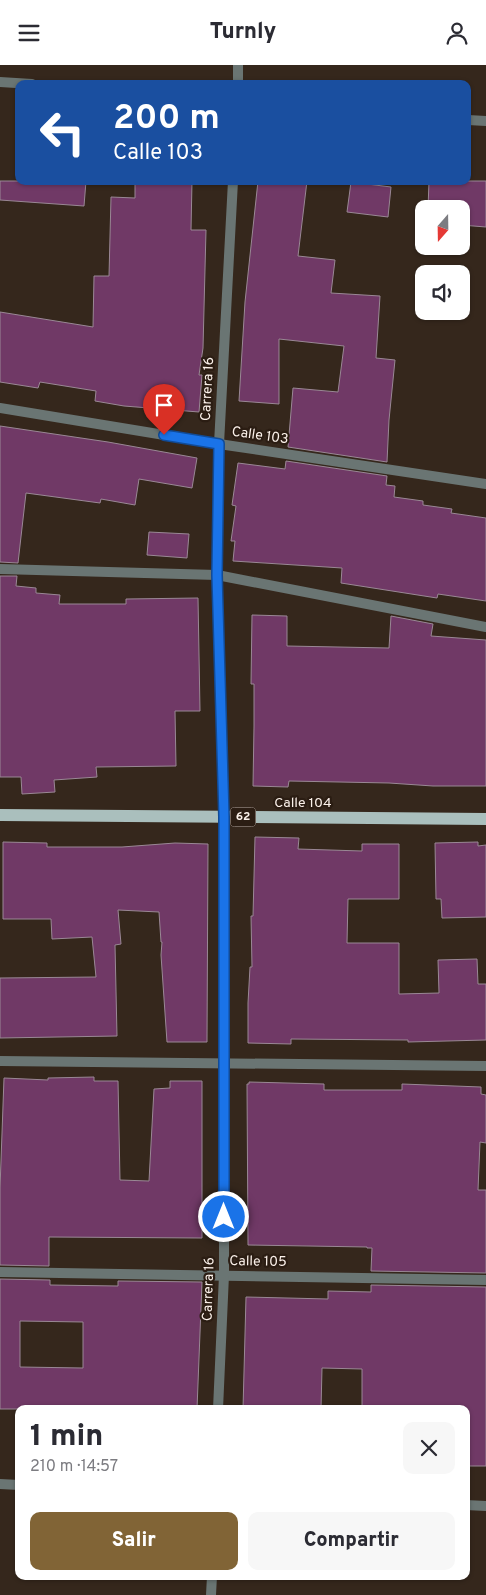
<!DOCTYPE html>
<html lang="es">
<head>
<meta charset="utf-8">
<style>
  :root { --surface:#fff; --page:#f7f7f7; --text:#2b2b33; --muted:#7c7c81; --accent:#816436 }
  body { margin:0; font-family:Overpass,sans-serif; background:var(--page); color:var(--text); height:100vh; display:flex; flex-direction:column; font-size:19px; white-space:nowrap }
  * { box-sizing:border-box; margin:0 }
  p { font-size:16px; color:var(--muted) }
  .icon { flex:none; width:28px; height:28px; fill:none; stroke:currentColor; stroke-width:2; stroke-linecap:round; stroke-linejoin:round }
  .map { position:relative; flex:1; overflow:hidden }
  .details { position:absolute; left:15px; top:1340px; width:455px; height:175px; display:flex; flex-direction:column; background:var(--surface); border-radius:10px; box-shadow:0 1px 4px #0004 }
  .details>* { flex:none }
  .banner { position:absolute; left:15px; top:15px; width:456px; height:105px; border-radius:10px; box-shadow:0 1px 4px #0004; background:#1a4fa0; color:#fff; overflow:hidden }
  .needle { width:32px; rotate:200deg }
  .tools { position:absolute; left:415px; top:135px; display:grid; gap:10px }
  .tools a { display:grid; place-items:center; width:55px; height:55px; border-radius:10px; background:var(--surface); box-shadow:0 1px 4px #0004; font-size:25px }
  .pin { position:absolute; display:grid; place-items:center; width:42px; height:42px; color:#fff; margin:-51px -21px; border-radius:50% 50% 50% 0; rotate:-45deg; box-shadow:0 0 5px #0007 }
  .pin .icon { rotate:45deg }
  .me { position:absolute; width:55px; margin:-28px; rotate:0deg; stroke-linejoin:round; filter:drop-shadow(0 0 4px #0008) }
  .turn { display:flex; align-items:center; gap:18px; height:105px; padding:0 15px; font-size:22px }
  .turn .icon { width:65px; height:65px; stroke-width:2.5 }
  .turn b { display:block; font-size:35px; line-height:42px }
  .round { display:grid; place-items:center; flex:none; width:52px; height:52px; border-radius:10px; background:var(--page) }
  .overview { display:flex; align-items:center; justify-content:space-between; height:85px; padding:0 15px }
  h1 { font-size:30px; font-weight:800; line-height:38px }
  .primary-button { display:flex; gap:10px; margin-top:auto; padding:10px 15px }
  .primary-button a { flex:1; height:58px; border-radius:10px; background:var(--accent); color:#fff; font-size:20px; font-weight:800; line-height:58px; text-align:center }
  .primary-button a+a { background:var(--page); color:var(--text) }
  header { display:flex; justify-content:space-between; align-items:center; height:65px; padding:0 15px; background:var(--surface); font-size:22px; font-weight:800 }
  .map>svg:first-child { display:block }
</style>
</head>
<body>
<header><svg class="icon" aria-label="menu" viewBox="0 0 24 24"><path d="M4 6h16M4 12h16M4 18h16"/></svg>Turnly<svg class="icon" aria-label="person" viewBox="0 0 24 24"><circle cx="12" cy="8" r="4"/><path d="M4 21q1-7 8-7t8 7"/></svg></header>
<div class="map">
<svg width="486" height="1530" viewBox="0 0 486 1530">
  <rect width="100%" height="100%" fill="#35271c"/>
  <g fill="#703966" stroke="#9a8895" fill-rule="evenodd">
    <path d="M 0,116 L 86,116 L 84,141 L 0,135 Z"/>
    <path d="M 192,116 L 191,165 L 206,165 L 203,283 L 199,310 L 202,310 L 199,347 L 124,341 L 95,336 L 96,326 L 40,317 L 38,323 L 0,317 L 0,247 L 93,262 L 94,211 L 109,211 L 111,132 L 135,133 L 135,117 Z"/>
    <path d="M 258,116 L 307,116 L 298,191 L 335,195 L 331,228 L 380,231 L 376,293 L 395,295 L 389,355 L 387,397 L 288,382 L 293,323 L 338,327 L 344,281 L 279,274 L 279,339 L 239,336 L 245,237 Z"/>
    <path d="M 429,116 L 486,116 L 486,162 L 461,160 L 461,144 L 428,144 Z"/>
    <path d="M 351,117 L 391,122 L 388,152 L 347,147 Z"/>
    <path d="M 0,361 L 108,377 L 197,393 L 192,423 L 139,414 L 135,440 L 101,434 L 100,438 L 26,428 L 18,498 L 0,497 Z"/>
    <path d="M 286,396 L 387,411 L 386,420 L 395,421 L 394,432 L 423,436 L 423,440 L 452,444 L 451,448 L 486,453 L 486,536 L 438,529 L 437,533 L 341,518 L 342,503 L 233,496 L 235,476 L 231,476 L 236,441 L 232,440 L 238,398 L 285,404 Z"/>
    <path d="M 149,467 L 189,469 L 187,493 L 147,490 Z"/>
    <path d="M 0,511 L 17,511 L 16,521 L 36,523 L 36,528 L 60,530 L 59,539 L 126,539 L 126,534 L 198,533 L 200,646 L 175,646 L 176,701 L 96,702 L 97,712 L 54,715 L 55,727 L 22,729 L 21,712 L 0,712 Z"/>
    <path d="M 252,550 L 287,551 L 287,581 L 389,583 L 391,551 L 433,559 L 431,571 L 486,575 L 486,721 L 433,721 L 389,718 L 289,716 L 288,722 L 253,721 L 254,661 L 254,619 L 251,619 Z"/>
    <path d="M 255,772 L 299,773 L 298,784 L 362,786 L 362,779 L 399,779 L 399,834 L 348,834 L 347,878 L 399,878 L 399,929 L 439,928 L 438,895 L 477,894 L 478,919 L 486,919 L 486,975 L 408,977 L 408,975 L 291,974 L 291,979 L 248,978 L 248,938 L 250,902 L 252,902 L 251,851 L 253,851 Z"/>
    <path d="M 3,777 L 47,778 L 47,782 L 122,782 L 175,778 L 208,779 L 207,977 L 167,977 L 161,890 L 162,877 L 161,877 L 159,847 L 118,845 L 121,879 L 115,880 L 117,971 L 0,973 L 0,913 L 96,912 L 92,872 L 52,874 L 51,854 L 3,854 Z"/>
    <path d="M 478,777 L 478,781 L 486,780 L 486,852 L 442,853 L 441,834 L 436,834 L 435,778 Z"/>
    <path d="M 94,1012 L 94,1016 L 118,1016 L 120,1115 L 149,1116 L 154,1024 L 170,1023 L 170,1016 L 202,1016 L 202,1173 L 49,1172 L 49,1201 L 0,1200 L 0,1123 L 4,1013 L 48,1015 L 48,1013 Z"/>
    <path d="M 249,1017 L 324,1019 L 324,1025 L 402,1025 L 402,1019 L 481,1022 L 481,1029 L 486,1030 L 486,1078 L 480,1077 L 478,1125 L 486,1125 L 486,1208 L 371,1206 L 372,1183 L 367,1183 L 367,1182 L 248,1180 L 247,1019 L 249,1019 Z"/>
    <path d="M 0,1214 L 50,1215 L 50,1220 L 118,1221 L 118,1216 L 202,1217 L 197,1344 L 0,1344 ZM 20,1256 L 83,1257 L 83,1303 L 20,1302 Z"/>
    <path d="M 371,1220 L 486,1222 L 486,1401 L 466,1401 L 466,1344 L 362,1344 L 362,1304 L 322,1303 L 321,1344 L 243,1344 L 246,1232 L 328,1234 L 328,1226 L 371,1227 Z"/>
  </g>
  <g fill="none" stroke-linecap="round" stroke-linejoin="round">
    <g stroke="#6a7573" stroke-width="10">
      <path d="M 0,17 L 32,19"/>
      <path d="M 238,19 L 238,0"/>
      <path d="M 468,55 L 486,56"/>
      <path d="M 0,343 L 219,379 L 486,419"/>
      <path d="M 0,504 L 217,510 L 486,562"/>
      <path d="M 0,996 L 486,1001"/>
      <path d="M 0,1207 L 486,1215"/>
      <path d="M 218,1344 L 224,1210 L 224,752 L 217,510 L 219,379 L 233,116"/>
      <path d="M 0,1419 L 19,1420"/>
      <path d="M 466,1440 L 486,1441"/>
      <path d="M 211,1530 L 212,1511"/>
    </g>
    <path stroke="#aabfbd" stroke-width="12" d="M 0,750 L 486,754"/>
  </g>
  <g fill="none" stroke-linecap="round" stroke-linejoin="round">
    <defs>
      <path id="route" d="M 164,370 L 219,379 L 217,510 L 224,752 L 224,1152"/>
    </defs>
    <use href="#route" stroke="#114b97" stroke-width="12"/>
    <use href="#route" stroke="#1a73e8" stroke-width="9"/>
  </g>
  <g text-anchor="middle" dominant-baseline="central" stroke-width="4.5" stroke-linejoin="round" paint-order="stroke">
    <rect fill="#2b1d13" stroke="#bdb1aa" stroke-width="1" x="230.5" y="742.5" width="25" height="19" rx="4"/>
    <g font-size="12" font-weight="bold" fill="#fbf1ea">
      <text x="243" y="752">62</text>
    </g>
    <g font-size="14" fill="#fbf1ea" stroke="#2b1d13">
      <text transform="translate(208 324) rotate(-87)">Carrera 16</text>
      <text transform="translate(260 371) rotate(8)">Calle 103</text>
      <text x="303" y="738">Calle 104</text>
      <text transform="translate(258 1197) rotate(1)">Calle 105</text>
      <text transform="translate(209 1224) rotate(-88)">Carrera 16</text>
    </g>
  </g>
</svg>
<div class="tools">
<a><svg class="needle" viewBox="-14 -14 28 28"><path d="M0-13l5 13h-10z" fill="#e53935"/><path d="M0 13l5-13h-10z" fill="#7c7c81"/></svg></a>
<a><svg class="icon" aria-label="sound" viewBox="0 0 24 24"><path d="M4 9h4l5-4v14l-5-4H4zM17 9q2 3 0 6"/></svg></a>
</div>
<div class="pin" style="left:164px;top:370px;background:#d93025"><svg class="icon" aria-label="arrive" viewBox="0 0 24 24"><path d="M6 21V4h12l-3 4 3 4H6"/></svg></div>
<svg class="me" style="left:224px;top:1152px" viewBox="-20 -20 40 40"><circle r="17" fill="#1a73e8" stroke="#fff" stroke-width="3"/><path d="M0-11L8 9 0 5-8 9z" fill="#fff"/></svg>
<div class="banner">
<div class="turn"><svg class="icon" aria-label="left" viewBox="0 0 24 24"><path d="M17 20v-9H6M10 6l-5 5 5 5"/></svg><div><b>200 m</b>Calle 103</div></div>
</div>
<section class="details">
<div class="overview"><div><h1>1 min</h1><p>210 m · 14:57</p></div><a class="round"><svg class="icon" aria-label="close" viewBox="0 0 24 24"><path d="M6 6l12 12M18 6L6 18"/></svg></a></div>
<div class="primary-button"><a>Salir</a><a>Compartir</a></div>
</section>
</div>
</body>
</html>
